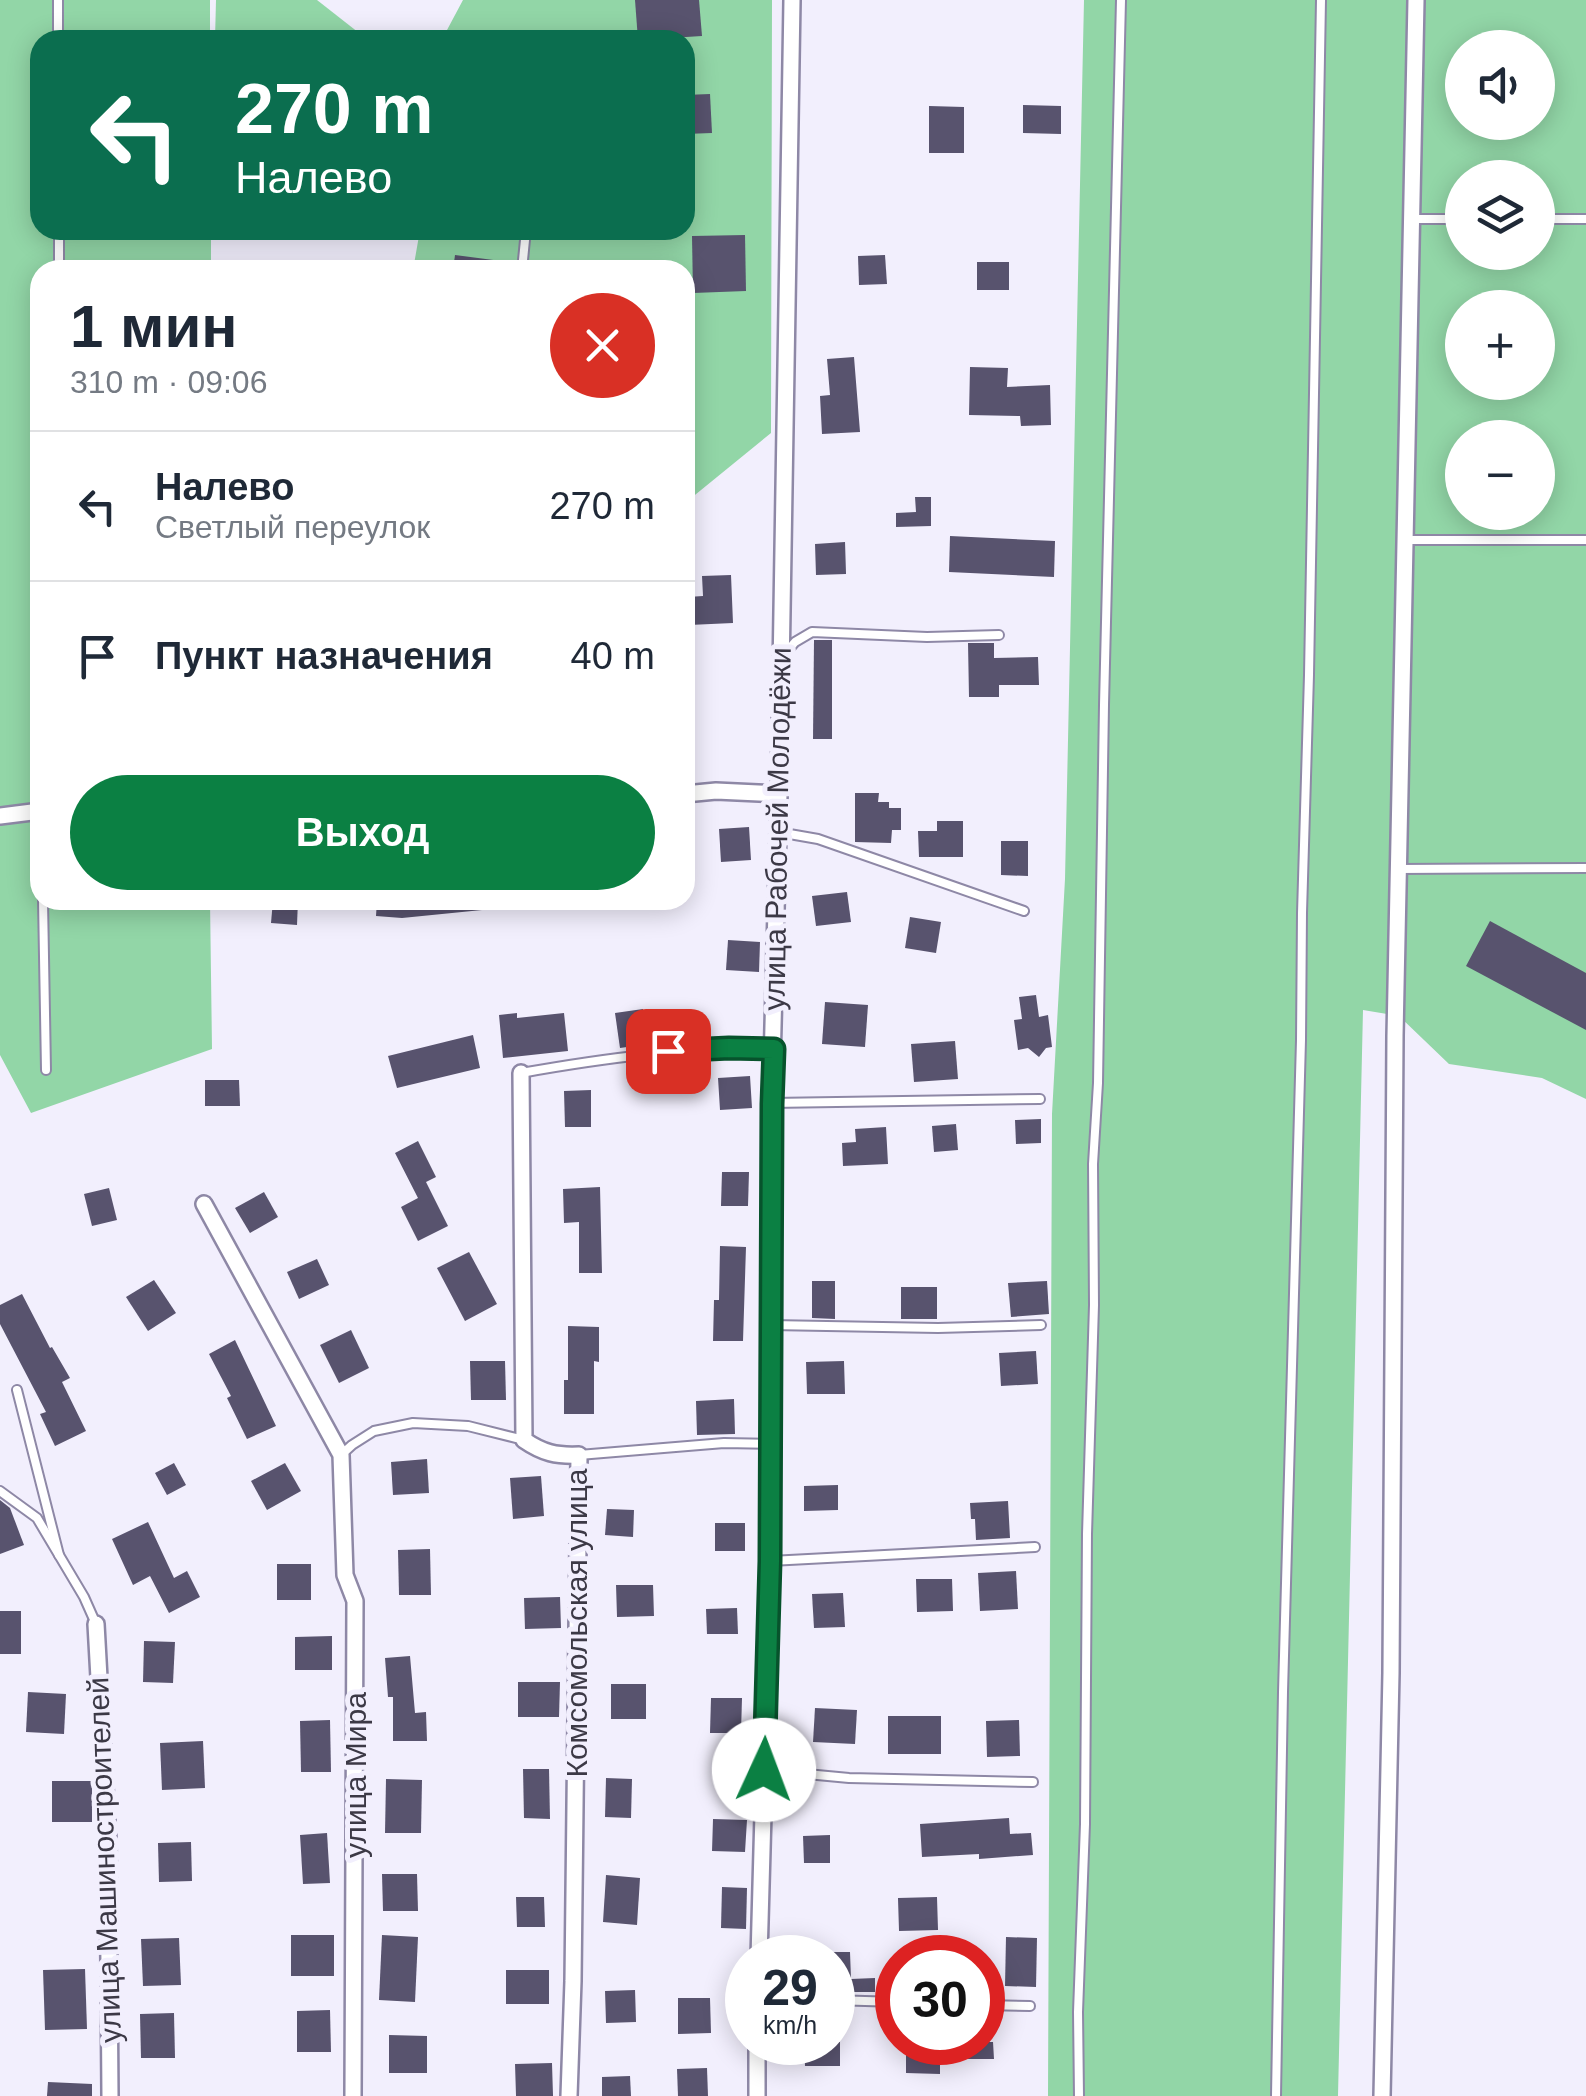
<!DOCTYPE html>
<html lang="ru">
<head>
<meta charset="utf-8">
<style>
  :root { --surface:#fff; --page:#f6f6f7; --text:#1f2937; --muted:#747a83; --line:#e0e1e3; --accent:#0b8043 }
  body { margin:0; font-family:Helvetica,sans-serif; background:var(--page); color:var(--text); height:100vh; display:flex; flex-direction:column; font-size:38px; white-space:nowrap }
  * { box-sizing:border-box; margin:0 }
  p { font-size:32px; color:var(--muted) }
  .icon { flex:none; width:55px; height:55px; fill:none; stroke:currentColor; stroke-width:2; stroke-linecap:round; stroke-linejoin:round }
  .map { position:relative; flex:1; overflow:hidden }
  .panel { position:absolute; left:30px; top:260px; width:665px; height:650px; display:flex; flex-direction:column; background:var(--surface); border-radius:30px; box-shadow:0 5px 25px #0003 }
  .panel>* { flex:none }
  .guide { position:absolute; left:30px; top:30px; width:665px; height:210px; border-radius:30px; box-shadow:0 5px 25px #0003; background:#0b6e4f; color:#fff; overflow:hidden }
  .buttons { position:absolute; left:1445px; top:30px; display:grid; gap:20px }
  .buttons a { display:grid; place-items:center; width:110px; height:110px; border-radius:50%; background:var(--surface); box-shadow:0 5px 25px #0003; font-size:50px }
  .speed { position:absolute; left:725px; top:1935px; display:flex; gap:20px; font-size:50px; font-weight:700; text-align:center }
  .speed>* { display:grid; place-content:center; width:130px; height:130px; border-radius:50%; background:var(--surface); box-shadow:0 5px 25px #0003; line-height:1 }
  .speed small { font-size:25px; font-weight:400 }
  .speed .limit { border:15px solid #d22; background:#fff; color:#111 }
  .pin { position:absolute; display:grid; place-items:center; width:85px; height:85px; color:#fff; margin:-42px; border-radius:20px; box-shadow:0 5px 15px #0006 }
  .me { position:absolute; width:110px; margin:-55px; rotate:2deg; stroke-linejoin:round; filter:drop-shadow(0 0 8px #0008) }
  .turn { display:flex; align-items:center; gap:35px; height:210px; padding:0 40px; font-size:45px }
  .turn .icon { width:130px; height:130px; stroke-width:2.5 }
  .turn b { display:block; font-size:70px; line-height:85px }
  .round { display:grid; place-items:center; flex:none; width:105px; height:105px; border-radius:52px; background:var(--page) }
  .head { display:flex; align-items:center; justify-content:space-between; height:170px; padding:0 40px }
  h1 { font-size:60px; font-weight:700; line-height:75px }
  .cta { display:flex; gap:20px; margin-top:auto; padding:20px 40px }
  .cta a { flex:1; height:115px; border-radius:60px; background:var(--accent); color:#fff; font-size:40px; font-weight:700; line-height:115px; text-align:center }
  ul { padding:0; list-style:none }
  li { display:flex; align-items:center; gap:30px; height:150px; padding:0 40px; border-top:2px solid var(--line) }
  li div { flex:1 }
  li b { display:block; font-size:38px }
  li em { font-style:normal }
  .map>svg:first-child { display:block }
</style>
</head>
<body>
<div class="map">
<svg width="1586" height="2096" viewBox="0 0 1586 2096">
  <rect width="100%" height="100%" fill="#f2effd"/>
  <g fill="#92d6a7" fill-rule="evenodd">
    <path d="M 0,0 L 210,0 L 210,40 L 40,40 L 40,230 L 211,230 L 211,270 L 40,270 L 40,900 L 210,900 L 212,1049 L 31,1113 L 0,1055 Z"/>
    <path d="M 216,0 L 317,0 L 368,40 L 215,40 Z"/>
    <path d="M 463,0 L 772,0 L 771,433 L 690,499 L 685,497 L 685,270 L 413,270 L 420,230 L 685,230 L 685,40 L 386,40 L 447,30 Z"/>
    <path d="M 1084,0 L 1586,0 L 1586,1099 L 1542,1078 L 1449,1064 L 1399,1016 L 1363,1010 L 1338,2096 L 1048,2096 L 1052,1114 L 1065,879 ZM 1462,48 L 1538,48 L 1538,122 L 1462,122 ZM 1462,178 L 1538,178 L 1538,252 L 1462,252 ZM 1462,308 L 1538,308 L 1538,382 L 1462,382 ZM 1462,438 L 1538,438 L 1538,512 L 1462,512 Z"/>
  </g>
  <g fill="#58536e">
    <path d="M 635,0 L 699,0 L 702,36 L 638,40 Z"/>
    <path d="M 710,94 L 712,133 L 685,134 L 685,95 Z"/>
    <path d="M 1023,105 L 1061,106 L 1061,134 L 1023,133 Z"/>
    <path d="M 929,106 L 964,107 L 964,153 L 929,153 Z"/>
    <path d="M 745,235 L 746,291 L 693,293 L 692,236 Z"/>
    <path d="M 455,255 L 501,261 L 501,270 L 453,270 Z"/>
    <path d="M 885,255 L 887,284 L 859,285 L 858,256 Z"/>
    <rect x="977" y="262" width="32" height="28"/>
    <path d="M 854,357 L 860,432 L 822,434 L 820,396 L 830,395 L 827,359 Z"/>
    <path d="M 970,367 L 1008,368 L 1007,387 L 1050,385 L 1051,425 L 1021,426 L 1020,416 L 969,415 Z"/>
    <path d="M 915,497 L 931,497 L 931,526 L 896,527 L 896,513 L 916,512 Z"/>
    <path d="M 950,536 L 1055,541 L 1054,577 L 949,572 Z"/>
    <path d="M 845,542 L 846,574 L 816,575 L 815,544 Z"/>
    <path d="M 731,575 L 733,623 L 689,625 L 688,597 L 703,596 L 702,576 Z"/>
    <path d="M 814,640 L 832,640 L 832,739 L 813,739 Z"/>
    <path d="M 968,643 L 994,643 L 994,658 L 1038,657 L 1039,685 L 999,685 L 999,697 L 969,697 Z"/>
    <path d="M 855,793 L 879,793 L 878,802 L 889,802 L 889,808 L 901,808 L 901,830 L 892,830 L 891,843 L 855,842 Z"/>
    <path d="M 937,821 L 963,821 L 963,857 L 919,857 L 918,831 L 937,831 Z"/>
    <path d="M 749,827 L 751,860 L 721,862 L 719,829 Z"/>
    <path d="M 1001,841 L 1028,841 L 1028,876 L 1001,875 Z"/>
    <path d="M 847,892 L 851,922 L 816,926 L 812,896 Z"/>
    <path d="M 273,900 L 298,900 L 297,925 L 271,923 Z"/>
    <path d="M 377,900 L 482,900 L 482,910 L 402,918 L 376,916 Z"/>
    <path d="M 910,917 L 941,922 L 936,953 L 905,948 Z"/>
    <path d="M 1490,921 L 1586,973 L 1586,1030 L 1466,966 Z"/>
    <path d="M 728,940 L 760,942 L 759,972 L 726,970 Z"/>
    <path d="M 1036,995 L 1039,1017 L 1048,1015 L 1052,1047 L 1046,1048 L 1039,1057 L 1028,1048 L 1018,1050 L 1014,1020 L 1022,1019 L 1019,997 Z"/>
    <path d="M 825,1002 L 868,1005 L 865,1047 L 822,1044 Z"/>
    <path d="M 643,1009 L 648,1044 L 620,1048 L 615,1013 Z"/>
    <path d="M 517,1013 L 517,1018 L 564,1013 L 568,1051 L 503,1058 L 499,1015 Z"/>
    <path d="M 473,1035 L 480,1068 L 397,1088 L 388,1056 Z"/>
    <path d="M 955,1041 L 958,1079 L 914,1082 L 911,1044 Z"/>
    <path d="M 750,1076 L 752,1108 L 720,1110 L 718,1078 Z"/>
    <path d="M 205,1080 L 239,1080 L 240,1106 L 205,1106 Z"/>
    <path d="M 591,1090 L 591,1127 L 565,1127 L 564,1091 Z"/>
    <path d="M 1041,1119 L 1041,1143 L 1016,1144 L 1015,1120 Z"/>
    <path d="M 956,1124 L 958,1150 L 934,1152 L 932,1126 Z"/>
    <path d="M 886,1127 L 888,1164 L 843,1166 L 842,1143 L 856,1142 L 855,1129 Z"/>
    <path d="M 418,1141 L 436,1177 L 426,1182 L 448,1226 L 418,1241 L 401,1207 L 418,1198 L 395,1153 Z"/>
    <path d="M 722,1172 L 749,1172 L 748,1206 L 721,1206 Z"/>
    <path d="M 600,1187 L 602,1273 L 579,1273 L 579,1222 L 564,1223 L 563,1189 Z"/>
    <path d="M 109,1188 L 117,1220 L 92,1226 L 84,1194 Z"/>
    <path d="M 264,1192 L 278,1217 L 250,1233 L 235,1208 Z"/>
    <path d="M 720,1246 L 746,1247 L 743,1341 L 713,1341 L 714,1300 L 719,1300 Z"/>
    <path d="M 469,1252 L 497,1304 L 465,1321 L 437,1268 Z"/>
    <path d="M 317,1259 L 329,1285 L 299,1299 L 287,1272 Z"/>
    <path d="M 154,1280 L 176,1313 L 148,1331 L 126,1297 Z"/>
    <path d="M 812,1281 L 835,1281 L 835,1319 L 812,1318 Z"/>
    <path d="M 1047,1281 L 1049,1314 L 1011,1317 L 1008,1283 Z"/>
    <rect x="901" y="1287" width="36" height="32"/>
    <path d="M 22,1294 L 50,1348 L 52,1347 L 70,1378 L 62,1382 L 86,1431 L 55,1446 L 40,1414 L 46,1412 L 0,1324 L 0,1305 Z"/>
    <path d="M 568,1326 L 599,1327 L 599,1362 L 594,1361 L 594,1414 L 564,1414 L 564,1380 L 568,1380 Z"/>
    <path d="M 351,1330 L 369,1368 L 339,1383 L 320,1345 Z"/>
    <path d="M 235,1340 L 276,1426 L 247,1439 L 227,1398 L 231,1396 L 209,1354 Z"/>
    <path d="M 1036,1351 L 1038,1384 L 1001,1386 L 999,1353 Z"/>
    <path d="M 470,1361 L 505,1361 L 506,1400 L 471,1400 Z"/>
    <path d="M 844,1361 L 845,1394 L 807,1394 L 806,1362 Z"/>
    <path d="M 734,1399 L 735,1434 L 697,1435 L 696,1401 Z"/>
    <path d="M 427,1459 L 429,1493 L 393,1495 L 391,1462 Z"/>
    <path d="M 174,1463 L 186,1485 L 167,1495 L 155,1473 Z"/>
    <path d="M 285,1463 L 301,1491 L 267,1510 L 251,1481 Z"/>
    <path d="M 541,1476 L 544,1516 L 513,1519 L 510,1478 Z"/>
    <path d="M 838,1485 L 838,1510 L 804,1511 L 804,1486 Z"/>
    <path d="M 0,1500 L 10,1508 L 24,1545 L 0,1554 Z"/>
    <path d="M 1008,1501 L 1010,1538 L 976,1540 L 975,1519 L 971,1519 L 970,1503 Z"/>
    <path d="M 607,1509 L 634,1510 L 633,1537 L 605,1535 Z"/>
    <path d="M 148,1522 L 174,1578 L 187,1571 L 200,1597 L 169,1613 L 150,1576 L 133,1585 L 112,1539 Z"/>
    <rect x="715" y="1523" width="30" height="28"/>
    <path d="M 430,1549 L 431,1595 L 399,1595 L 398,1550 Z"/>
    <rect x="277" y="1564" width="34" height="36"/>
    <path d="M 1016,1571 L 1018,1609 L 980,1611 L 978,1573 Z"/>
    <path d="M 916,1579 L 952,1579 L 953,1611 L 917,1612 Z"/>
    <path d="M 616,1585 L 653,1585 L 654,1616 L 617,1617 Z"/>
    <path d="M 843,1593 L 845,1627 L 814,1628 L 812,1594 Z"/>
    <path d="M 560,1597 L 561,1628 L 525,1629 L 524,1598 Z"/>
    <path d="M 737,1608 L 738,1634 L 707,1634 L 706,1609 Z"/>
    <rect x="0" y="1611" width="21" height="43"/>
    <path d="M 332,1636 L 332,1670 L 295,1670 L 295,1637 Z"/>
    <path d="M 144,1641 L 175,1642 L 173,1683 L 143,1682 Z"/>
    <path d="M 410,1656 L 415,1713 L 426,1712 L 427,1741 L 393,1741 L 393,1697 L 388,1697 L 385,1658 Z"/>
    <path d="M 518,1682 L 560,1682 L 559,1717 L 518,1717 Z"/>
    <rect x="611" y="1684" width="35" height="35"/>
    <path d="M 28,1692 L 66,1694 L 64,1734 L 26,1732 Z"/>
    <path d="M 711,1698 L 742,1698 L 741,1733 L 710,1733 Z"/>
    <path d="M 815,1708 L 857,1710 L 855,1744 L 813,1742 Z"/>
    <rect x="888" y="1716" width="53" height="38"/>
    <path d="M 330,1720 L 331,1772 L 301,1772 L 300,1721 Z"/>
    <path d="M 1019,1720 L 1020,1756 L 987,1757 L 986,1721 Z"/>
    <path d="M 203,1741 L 205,1788 L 162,1790 L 160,1743 Z"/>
    <path d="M 523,1769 L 549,1769 L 550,1819 L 524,1818 Z"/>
    <path d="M 606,1778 L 632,1779 L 631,1818 L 605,1817 Z"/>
    <path d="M 386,1779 L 422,1780 L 421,1833 L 385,1833 Z"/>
    <rect x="52" y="1781" width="40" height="41"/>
    <path d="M 1009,1818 L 1010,1834 L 1031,1833 L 1033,1855 L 979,1859 L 979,1854 L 922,1857 L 920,1824 Z"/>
    <path d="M 713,1819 L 747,1820 L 745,1852 L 712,1851 Z"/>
    <path d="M 327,1833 L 330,1883 L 303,1884 L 300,1835 Z"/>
    <path d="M 830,1835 L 830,1863 L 804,1863 L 803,1836 Z"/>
    <path d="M 191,1842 L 192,1881 L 159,1882 L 158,1843 Z"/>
    <path d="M 382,1874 L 417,1874 L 418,1911 L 383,1911 Z"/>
    <path d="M 606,1875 L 640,1878 L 637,1925 L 603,1922 Z"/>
    <path d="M 722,1887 L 747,1888 L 746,1929 L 721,1928 Z"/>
    <path d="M 516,1897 L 544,1897 L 545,1927 L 517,1927 Z"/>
    <path d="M 937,1897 L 938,1930 L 899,1931 L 898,1898 Z"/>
    <rect x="291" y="1935" width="43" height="41"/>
    <path d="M 382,1935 L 418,1937 L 415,2002 L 379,2000 Z"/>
    <path d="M 1006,1937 L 1037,1938 L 1036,1987 L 1005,1986 Z"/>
    <path d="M 179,1938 L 181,1985 L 143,1986 L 141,1939 Z"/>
    <path d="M 832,1952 L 850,1952 L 851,1979 L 875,1978 L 875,1992 L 832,1992 Z"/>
    <path d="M 85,1969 L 87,2029 L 45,2030 L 43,1970 Z"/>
    <rect x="506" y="1970" width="43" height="34"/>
    <path d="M 635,1990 L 636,2022 L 606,2023 L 605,1991 Z"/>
    <path d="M 678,1998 L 710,1998 L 711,2033 L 678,2034 Z"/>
    <path d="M 330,2010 L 331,2052 L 297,2052 L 297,2011 Z"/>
    <path d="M 174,2013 L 175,2058 L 141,2058 L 140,2014 Z"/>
    <path d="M 389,2035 L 427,2036 L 427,2073 L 389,2073 Z"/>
    <path d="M 804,2042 L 840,2042 L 840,2066 L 805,2066 Z"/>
    <path d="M 906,2042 L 993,2042 L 994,2059 L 940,2059 L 940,2074 L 906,2073 Z"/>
    <path d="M 552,2063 L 553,2096 L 516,2096 L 515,2064 Z"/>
    <path d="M 707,2068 L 708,2096 L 678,2096 L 677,2069 Z"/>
    <path d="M 630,2076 L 631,2096 L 602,2096 L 602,2077 Z"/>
    <path d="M 48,2082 L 92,2084 L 92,2096 L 47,2096 Z"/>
  </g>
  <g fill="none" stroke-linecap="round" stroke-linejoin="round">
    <defs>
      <g id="lane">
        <path d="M 58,0 L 58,40"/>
        <path d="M 1411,219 L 1462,219"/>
        <path d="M 1538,219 L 1586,219"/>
        <path d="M 59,230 L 59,270"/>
        <path d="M 522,270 L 526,230"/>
        <path d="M 1404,540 L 1586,540"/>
        <path d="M 783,656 L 795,642 L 812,632 L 927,637 L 999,635"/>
        <path d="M 778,832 L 818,839 L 1024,911"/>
        <path d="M 1398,869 L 1586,868"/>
        <path d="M 43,900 L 46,1070"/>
        <path d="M 521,1073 C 605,1058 688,1047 774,1049"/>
        <path d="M 771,1103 L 1040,1099"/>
        <path d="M 771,1325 L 938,1328 L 1041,1325"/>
        <path d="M 17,1390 L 59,1555"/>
        <path d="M 341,1455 L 352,1445 L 374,1431 L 413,1423 L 468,1426 L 524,1440"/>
        <path d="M 579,1455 L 724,1443 L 771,1444"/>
        <path d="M 0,1491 L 37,1518 L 84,1597 L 96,1624"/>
        <path d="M 770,1561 L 1035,1547"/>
        <path d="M 764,1770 L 849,1778 L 1033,1782"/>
        <path d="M 832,2000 L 898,2002"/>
        <path d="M 982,2005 L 1030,2006"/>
        <path d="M 1079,2096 L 1078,2012 L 1085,1824 L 1087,1534 L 1094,1305 L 1093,1164 L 1098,1083 L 1104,705 L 1121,0"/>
        <path d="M 1276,2096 L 1283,1692 L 1301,1040 L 1302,913 L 1309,675 L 1321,0"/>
      </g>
      <g id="street">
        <path d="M 685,794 L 716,791 L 779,794"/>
        <path d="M 0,816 L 40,811"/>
        <path d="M 521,1073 L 524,1440 C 543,1453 556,1456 579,1455 L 573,1981 L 569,2096"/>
        <path d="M 204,1204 L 341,1455 L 345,1575 L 355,1601 L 353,2096"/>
        <path d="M 96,1624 L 108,1840 L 110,2096"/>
        <path d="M 759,1958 L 770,1561 L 771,1103 L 779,794 L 792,0"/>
        <path d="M 757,2096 L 757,2042"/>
        <path d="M 1382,2096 L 1391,1673 L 1395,1036 L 1416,0"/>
      </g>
    </defs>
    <use href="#lane" stroke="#8e88a6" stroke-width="12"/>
    <use href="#street" stroke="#8e88a6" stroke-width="20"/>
    <use href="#lane" stroke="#fff" stroke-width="8"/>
    <use href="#street" stroke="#fff" stroke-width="15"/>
  </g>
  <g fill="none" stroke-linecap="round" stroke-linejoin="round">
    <defs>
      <path id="route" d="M 668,1051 L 729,1048 L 774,1049 L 772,1104 L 770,1561 L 764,1770"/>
    </defs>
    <use href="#route" stroke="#07532c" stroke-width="25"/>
    <use href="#route" stroke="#0b8043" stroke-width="18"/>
  </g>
  <g text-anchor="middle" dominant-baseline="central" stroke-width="10" stroke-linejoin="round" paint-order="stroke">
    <g font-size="30" fill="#3c3946" stroke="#f2effd">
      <text transform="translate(777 829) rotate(-89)">улица Рабочей Молодёжи</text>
      <text transform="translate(576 1623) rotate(-90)">Комсомольская улица</text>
      <text transform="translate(355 1775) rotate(-90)">улица Мира</text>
      <text transform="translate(104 1860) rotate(-92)">улица Машиностроителей</text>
    </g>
  </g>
</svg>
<div class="buttons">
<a><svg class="icon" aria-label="sound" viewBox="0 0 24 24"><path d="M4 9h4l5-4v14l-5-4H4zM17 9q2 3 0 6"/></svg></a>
<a><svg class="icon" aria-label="layers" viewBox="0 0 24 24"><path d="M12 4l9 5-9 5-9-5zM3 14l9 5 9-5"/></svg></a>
<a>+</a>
<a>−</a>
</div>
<div class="speed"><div>29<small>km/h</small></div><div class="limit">30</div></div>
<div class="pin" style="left:668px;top:1051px;background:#d93025"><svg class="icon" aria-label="arrive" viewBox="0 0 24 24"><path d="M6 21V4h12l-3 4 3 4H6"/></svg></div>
<svg class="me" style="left:764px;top:1770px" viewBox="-20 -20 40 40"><circle r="19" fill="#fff"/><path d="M0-13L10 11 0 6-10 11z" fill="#0b8043"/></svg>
<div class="guide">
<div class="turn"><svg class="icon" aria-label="left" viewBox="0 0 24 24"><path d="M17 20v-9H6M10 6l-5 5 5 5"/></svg><div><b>270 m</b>Налево</div></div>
</div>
<section class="panel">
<div class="head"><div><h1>1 мин</h1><p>310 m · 09:06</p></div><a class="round" style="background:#d93025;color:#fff"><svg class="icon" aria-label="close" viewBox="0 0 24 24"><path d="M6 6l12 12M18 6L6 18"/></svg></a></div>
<ul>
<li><svg class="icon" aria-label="left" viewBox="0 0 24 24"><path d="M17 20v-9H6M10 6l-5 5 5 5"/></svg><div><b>Налево</b><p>Светлый переулок</p></div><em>270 m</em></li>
<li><svg class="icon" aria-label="arrive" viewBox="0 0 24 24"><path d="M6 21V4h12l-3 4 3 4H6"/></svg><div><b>Пункт назначения</b></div><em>40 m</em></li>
</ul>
<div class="cta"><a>Выход</a></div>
</section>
</div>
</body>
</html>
